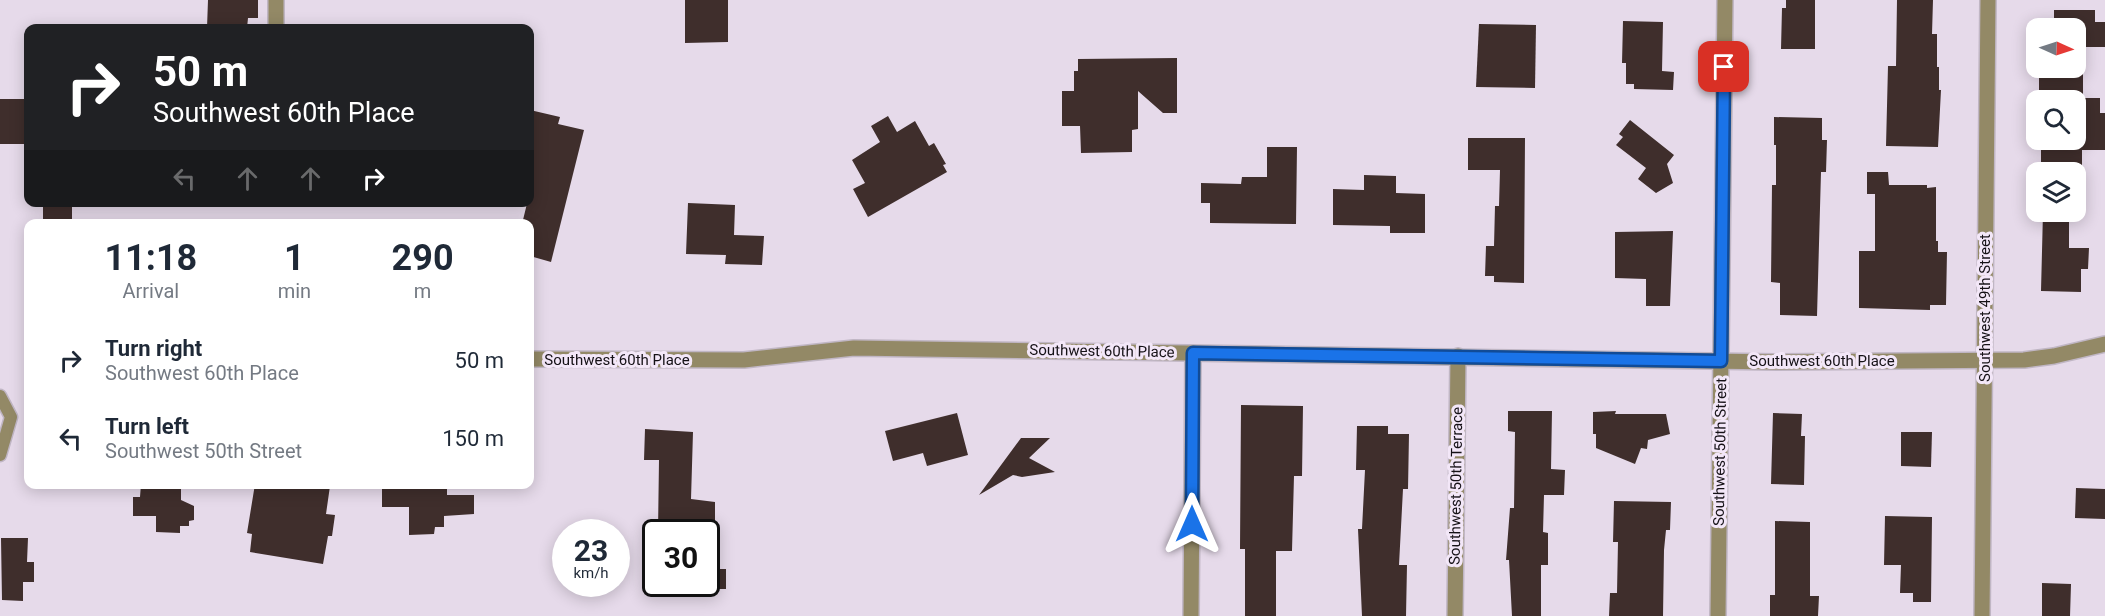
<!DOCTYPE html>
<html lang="en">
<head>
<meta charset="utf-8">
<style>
  :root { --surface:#fff; --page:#f6f6f7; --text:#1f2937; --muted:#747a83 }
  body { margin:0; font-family:Roboto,sans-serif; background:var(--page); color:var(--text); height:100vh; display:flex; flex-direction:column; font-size:22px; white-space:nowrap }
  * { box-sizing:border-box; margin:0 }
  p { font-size:20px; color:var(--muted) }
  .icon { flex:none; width:33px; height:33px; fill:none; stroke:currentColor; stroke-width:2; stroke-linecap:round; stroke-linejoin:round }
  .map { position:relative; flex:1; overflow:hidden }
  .sheet { position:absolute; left:24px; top:219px; width:510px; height:270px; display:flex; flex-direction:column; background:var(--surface); border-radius:12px; box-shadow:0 3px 15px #0003 }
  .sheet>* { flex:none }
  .banner { position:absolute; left:24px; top:24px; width:510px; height:183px; border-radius:12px; box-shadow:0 3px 15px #0003; background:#202124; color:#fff; overflow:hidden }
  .needle { width:39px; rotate:93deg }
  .buttons { position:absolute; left:2026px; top:18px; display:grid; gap:12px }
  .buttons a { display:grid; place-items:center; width:60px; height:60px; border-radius:12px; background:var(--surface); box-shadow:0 3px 15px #0003; font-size:30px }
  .speed { position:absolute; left:552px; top:519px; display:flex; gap:12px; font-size:30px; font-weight:700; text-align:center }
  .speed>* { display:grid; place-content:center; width:78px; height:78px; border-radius:50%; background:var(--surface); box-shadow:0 3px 15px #0003; line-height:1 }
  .speed small { font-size:15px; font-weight:400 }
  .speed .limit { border:3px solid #111; border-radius:9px; background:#fff; color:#111 }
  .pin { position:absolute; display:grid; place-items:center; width:51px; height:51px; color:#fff; margin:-26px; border-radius:12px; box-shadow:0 3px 9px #0006 }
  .me { position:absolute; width:66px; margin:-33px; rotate:0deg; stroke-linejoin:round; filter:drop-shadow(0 0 4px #0008) }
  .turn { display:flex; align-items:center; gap:21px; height:126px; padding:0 30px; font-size:27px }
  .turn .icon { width:78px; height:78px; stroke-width:2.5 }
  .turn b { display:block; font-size:42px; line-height:51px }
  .lanes { display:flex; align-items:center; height:57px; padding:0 30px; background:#0003; justify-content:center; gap:30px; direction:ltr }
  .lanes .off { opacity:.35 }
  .eta { display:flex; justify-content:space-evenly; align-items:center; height:102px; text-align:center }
  .eta b { font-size:36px; font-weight:700; line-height:42px }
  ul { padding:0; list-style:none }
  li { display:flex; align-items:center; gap:18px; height:78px; padding:0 30px }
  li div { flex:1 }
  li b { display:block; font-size:22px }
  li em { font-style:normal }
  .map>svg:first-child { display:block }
</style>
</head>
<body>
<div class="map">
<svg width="2105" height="616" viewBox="0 0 2105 616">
  <rect width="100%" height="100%" fill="#e6daea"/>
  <g fill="#3f2e2c">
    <path d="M 208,0 L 258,0 L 258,18 L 248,18 L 247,28 L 207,28 Z"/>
    <path d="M 685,0 L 728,0 L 728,42 L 685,43 Z"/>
    <path d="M 1786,0 L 1815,0 L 1815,49 L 1781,49 L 1782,8 L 1786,8 Z"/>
    <path d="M 1897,0 L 1933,0 L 1932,34 L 1937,34 L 1937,67 L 1939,67 L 1939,90 L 1941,90 L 1938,147 L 1886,146 L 1888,66 L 1896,66 Z"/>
    <path d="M 2054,10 L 2095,10 L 2095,22 L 2105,22 L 2105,47 L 2076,47 L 2076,28 L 2054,28 Z"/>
    <path d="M 1623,21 L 1663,22 L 1662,71 L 1674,72 L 1673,90 L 1634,89 L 1634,84 L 1626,84 L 1626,63 L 1622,63 Z"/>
    <path d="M 1479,24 L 1536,25 L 1535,88 L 1476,87 Z"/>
    <path d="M 1177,58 L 1177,113 L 1163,113 L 1138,91 L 1138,129 L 1132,130 L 1132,152 L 1081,153 L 1080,126 L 1062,126 L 1062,91 L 1074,91 L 1074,71 L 1078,71 L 1078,59 Z"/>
    <path d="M 2039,68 L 2083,68 L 2083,98 L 2100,98 L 2100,113 L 2105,113 L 2105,150 L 2082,150 L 2082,172 L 2041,172 L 2041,140 L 2076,140 L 2076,100 L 2039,100 Z"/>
    <rect x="0" y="99" width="28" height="45"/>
    <path d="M 530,110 L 560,117 L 558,124 L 584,130 L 551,262 L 530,256 L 530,224 L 522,224 L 533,179 L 530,178 Z"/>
    <path d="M 888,116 L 897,132 L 915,121 L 929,146 L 934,143 L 946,164 L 943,165 L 947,172 L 868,217 L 853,189 L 865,183 L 852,160 L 880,142 L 871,126 Z"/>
    <path d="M 1774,117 L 1822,118 L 1822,140 L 1827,140 L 1826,172 L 1821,172 L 1817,316 L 1780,315 L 1780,283 L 1771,282 L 1772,185 L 1776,185 L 1776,145 L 1774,145 Z"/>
    <path d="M 1630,120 L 1674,155 L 1667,164 L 1673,183 L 1656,193 L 1638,179 L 1646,168 L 1616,145 L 1623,137 L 1619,134 Z"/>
    <path d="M 1468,138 L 1525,138 L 1524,283 L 1494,282 L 1494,276 L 1485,276 L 1486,246 L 1494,246 L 1495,206 L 1499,206 L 1500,170 L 1468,170 Z"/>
    <path d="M 1267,147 L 1297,147 L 1296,224 L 1210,223 L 1210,203 L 1201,203 L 1201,183 L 1241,184 L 1242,177 L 1267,177 Z"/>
    <path d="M 1867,172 L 1888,172 L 1889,185 L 1927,185 L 1927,188 L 1936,187 L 1936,241 L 1938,241 L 1938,252 L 1947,252 L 1946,305 L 1930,305 L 1930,310 L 1859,308 L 1859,251 L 1875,251 L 1875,194 L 1867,194 Z"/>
    <path d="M 1364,175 L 1396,176 L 1396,193 L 1425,194 L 1425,233 L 1390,233 L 1390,226 L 1333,225 L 1333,189 L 1364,190 Z"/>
    <rect x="43" y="202" width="29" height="22"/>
    <path d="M 688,203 L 735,205 L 734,235 L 764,236 L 762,265 L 725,264 L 726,255 L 686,254 Z"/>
    <path d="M 2043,212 L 2069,212 L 2069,248 L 2089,248 L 2088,269 L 2081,269 L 2081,292 L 2041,291 Z"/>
    <path d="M 1673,231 L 1670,306 L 1646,306 L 1646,279 L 1615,278 L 1615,232 Z"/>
    <path d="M 1241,405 L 1303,406 L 1302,476 L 1294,476 L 1292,551 L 1276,551 L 1276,616 L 1245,616 L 1245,549 L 1240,549 Z"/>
    <path d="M 1508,411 L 1552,411 L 1551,469 L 1565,470 L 1564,495 L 1544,495 L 1543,532 L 1548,533 L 1548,565 L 1541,565 L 1541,616 L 1512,616 L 1509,560 L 1506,560 L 1510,508 L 1514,508 L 1515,432 L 1508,431 Z"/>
    <path d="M 1616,411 L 1615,414 L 1666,414 L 1670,434 L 1648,440 L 1647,449 L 1641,448 L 1635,464 L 1596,448 L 1596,434 L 1593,434 L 1593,412 Z"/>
    <path d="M 957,413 L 968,455 L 927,466 L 923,453 L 893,461 L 885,431 Z"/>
    <path d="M 1773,413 L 1802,414 L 1801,436 L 1805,436 L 1804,485 L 1771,484 Z"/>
    <path d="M 1357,426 L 1388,426 L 1388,434 L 1409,434 L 1408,489 L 1403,489 L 1399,565 L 1407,565 L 1406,616 L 1362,616 L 1358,529 L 1362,529 L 1365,470 L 1356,470 Z"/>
    <path d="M 645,429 L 693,432 L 691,499 L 715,502 L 715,526 L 712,525 L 712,532 L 658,532 L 659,460 L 644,460 Z"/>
    <path d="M 1901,432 L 1932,432 L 1931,467 L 1901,466 Z"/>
    <path d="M 1021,438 L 1050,438 L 1029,458 L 1055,472 L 1022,477 L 1013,475 L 979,495 Z"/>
    <path d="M 141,484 L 181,484 L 181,500 L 194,506 L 194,520 L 189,521 L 189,526 L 180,526 L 180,533 L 156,532 L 156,516 L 133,516 L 133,497 L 140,497 Z"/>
    <path d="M 255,484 L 330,486 L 326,514 L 335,515 L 332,536 L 328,536 L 323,564 L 250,552 L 252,534 L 247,533 Z"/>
    <path d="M 382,484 L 447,484 L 447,495 L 474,495 L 474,514 L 444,516 L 444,527 L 435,527 L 434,534 L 409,535 L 409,507 L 382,507 Z"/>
    <path d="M 2076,488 L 2105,489 L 2105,519 L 2075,518 Z"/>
    <path d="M 1614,501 L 1671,502 L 1670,530 L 1666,530 L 1664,550 L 1663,616 L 1609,616 L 1610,593 L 1617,593 L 1618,542 L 1613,542 Z"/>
    <path d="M 1885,516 L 1932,517 L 1931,602 L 1913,602 L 1913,593 L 1900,593 L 1901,565 L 1884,565 Z"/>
    <path d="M 1775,521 L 1810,522 L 1810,596 L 1819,596 L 1818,616 L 1770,616 L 1770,595 L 1775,595 Z"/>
    <path d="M 1,538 L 28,538 L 27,562 L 34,562 L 34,582 L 23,582 L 23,601 L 2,600 Z"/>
    <rect x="706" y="569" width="20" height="20"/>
    <path d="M 2042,583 L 2071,584 L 2070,616 L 2042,616 Z"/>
  </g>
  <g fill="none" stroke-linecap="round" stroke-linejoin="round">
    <defs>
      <path id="lane" d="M 0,396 L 11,417 L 0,455"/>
      <g id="street">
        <path d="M 276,28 L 276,0"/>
        <path d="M 530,359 L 744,360 L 854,348 L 1776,362 L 2024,360 L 2054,356 L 2105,344"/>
        <path d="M 1191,616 L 1193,353"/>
        <path d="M 1455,616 L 1458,356"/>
        <path d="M 1718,616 L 1725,0"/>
        <path d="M 1982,616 L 1988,0"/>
      </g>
    </defs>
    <use href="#lane" stroke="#c0b6c4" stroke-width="15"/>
    <use href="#street" stroke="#c0b6c4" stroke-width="18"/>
    <use href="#lane" stroke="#938966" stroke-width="12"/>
    <use href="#street" stroke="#938966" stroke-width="15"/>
  </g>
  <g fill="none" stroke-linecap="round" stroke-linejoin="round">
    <defs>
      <path id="route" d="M 1192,524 L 1193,353 L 1721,361 L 1724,67"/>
    </defs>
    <use href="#route" stroke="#114b97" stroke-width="15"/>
    <use href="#route" stroke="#1a73e8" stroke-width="10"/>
  </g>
  <g text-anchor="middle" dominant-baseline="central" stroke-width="6" stroke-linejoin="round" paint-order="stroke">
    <g font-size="15" fill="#151116" stroke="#f3e7f8">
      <text transform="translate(1985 308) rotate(-90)">Southwest 49th Street</text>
      <text transform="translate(1102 351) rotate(1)">Southwest 60th Place</text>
      <text x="617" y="360">Southwest 60th Place</text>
      <text x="1822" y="361">Southwest 60th Place</text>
      <text transform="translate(1720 452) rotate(-89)">Southwest 50th Street</text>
      <text transform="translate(1456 486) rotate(-89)">Southwest 50th Terrace</text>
    </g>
  </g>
</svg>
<div class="buttons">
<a><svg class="needle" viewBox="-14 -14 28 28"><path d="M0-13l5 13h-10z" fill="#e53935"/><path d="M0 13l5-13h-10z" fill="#747a83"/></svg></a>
<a><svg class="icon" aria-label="search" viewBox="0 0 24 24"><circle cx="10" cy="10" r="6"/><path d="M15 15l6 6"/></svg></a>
<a><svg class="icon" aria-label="layers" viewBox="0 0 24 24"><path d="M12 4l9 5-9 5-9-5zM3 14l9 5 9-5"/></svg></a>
</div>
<div class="speed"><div>23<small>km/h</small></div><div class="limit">30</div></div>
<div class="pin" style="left:1724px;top:67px;background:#d93025"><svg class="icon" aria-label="arrive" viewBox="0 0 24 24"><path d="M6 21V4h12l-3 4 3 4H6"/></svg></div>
<svg class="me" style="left:1192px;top:524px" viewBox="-20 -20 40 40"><path d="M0-17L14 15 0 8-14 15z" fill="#1a73e8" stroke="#fff" stroke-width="4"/></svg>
<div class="banner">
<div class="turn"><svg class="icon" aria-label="right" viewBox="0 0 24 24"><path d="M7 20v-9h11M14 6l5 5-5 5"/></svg><div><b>50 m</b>Southwest 60th Place</div></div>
<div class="lanes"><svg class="icon off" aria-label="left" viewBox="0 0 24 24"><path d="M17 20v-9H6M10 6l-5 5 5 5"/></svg><svg class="icon off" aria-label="ahead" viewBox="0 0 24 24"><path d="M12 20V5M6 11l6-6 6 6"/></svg><svg class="icon off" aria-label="ahead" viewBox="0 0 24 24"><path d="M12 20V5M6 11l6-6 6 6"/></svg><svg class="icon" aria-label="right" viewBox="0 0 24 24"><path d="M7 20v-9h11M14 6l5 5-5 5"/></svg></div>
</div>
<section class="sheet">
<div class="eta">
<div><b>11:18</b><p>Arrival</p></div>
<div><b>1</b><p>min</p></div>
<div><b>290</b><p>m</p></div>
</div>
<ul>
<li><svg class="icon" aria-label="right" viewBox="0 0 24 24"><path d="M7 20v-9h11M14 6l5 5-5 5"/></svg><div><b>Turn right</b><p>Southwest 60th Place</p></div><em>50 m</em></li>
<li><svg class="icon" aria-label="left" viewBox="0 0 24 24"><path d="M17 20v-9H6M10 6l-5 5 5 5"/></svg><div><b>Turn left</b><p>Southwest 50th Street</p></div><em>150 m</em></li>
</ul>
</section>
</div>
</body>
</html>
